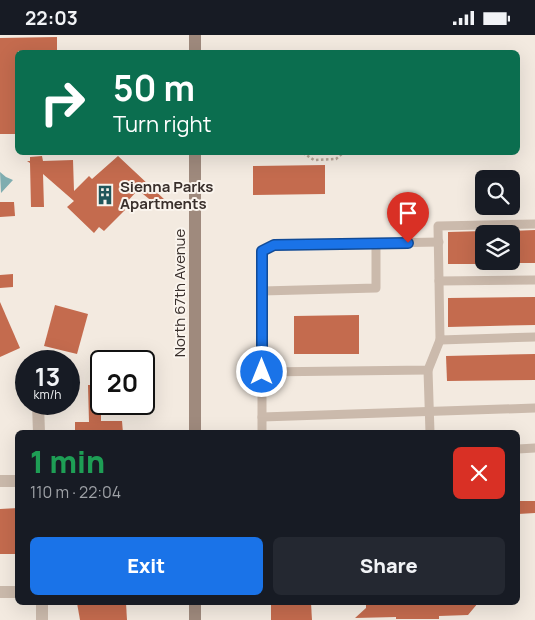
<!DOCTYPE html>
<html lang="en">
<head>
<meta charset="utf-8">
<style>
  :root { --surface:#171b24; --page:#242831; --text:#f1f3f6; --muted:#9ea1a6; --accent:#1a73e8 }
  body { margin:0; font-family:Manrope,sans-serif; background:var(--page); color:var(--text); height:100vh; display:flex; flex-direction:column; font-size:19px; white-space:nowrap }
  * { box-sizing:border-box; margin:0 }
  p { font-size:16px; color:var(--muted) }
  .icon { flex:none; width:28px; height:28px; fill:none; stroke:currentColor; stroke-width:2; stroke-linecap:round; stroke-linejoin:round }
  .map { position:relative; flex:1; overflow:hidden }
  .drawer { position:absolute; left:15px; top:395px; width:505px; height:175px; display:flex; flex-direction:column; background:var(--surface); border-radius:8px; box-shadow:0 5px 20px #0002 }
  .drawer>* { flex:none }
  .top-card { position:absolute; left:15px; top:15px; width:505px; height:105px; border-radius:8px; box-shadow:0 5px 20px #0002; background:#0b6e4f; color:#fff; overflow:hidden }
  .buttons { position:absolute; left:475px; top:135px; display:grid; gap:10px }
  .buttons a { display:grid; place-items:center; width:45px; height:45px; border-radius:8px; background:var(--surface); box-shadow:0 5px 20px #0002; font-size:25px }
  .speed { position:absolute; left:15px; top:315px; display:flex; gap:10px; font-size:25px; font-weight:700; text-align:center }
  .speed>* { display:grid; place-content:center; width:65px; height:65px; border-radius:50%; background:var(--surface); box-shadow:0 5px 20px #0002; line-height:1 }
  .speed small { font-size:12px; font-weight:400 }
  .speed .limit { border:2px solid #111; border-radius:8px; background:#fff; color:#111 }
  .pin { position:absolute; display:grid; place-items:center; width:42px; height:42px; color:#fff; margin:-51px -21px; border-radius:50% 50% 50% 0; rotate:-45deg; box-shadow:0 0 5px #0007 }
  .pin .icon { rotate:45deg }
  .me { position:absolute; width:55px; margin:-28px; rotate:0deg; stroke-linejoin:round; filter:drop-shadow(0 0 4px #0008) }
  .turn { display:flex; align-items:center; gap:18px; height:105px; padding:0 15px; font-size:22px }
  .turn .icon { width:65px; height:65px; stroke-width:2.5 }
  .turn b { display:block; font-size:35px; line-height:42px }
  .round { display:grid; place-items:center; flex:none; width:52px; height:52px; border-radius:8px; background:var(--page) }
  .headline { display:flex; align-items:center; justify-content:space-between; height:85px; padding:0 15px }
  h1 { font-size:30px; font-weight:800; line-height:38px; color:#1e9e55 }
  .cta { display:flex; gap:10px; margin-top:auto; padding:10px 15px }
  .cta a { flex:1; height:58px; border-radius:8px; background:var(--accent); color:#fff; font-size:20px; font-weight:800; line-height:58px; text-align:center }
  .cta a+a { background:var(--page); color:var(--text) }
  .status { display:flex; justify-content:space-between; align-items:center; height:35px; padding:0 25px; background:var(--surface); direction:ltr }
  .status svg { height:14px; fill:currentColor }
  .map>svg:first-child { display:block }
</style>
</head>
<body>
<div class="status"><b>22:03</b><svg viewBox="0 0 49 12"><path d="M0 12V9h3v3zM5 12V6h3v6zM10 12V3h3v9zM15 12V0h3v12zM26 1h20v11H26zM47 4h2v5h-2z"/></svg></div>
<div class="map">
<svg width="535" height="585" viewBox="0 0 535 585">
  <rect width="100%" height="100%" fill="#f3eae0"/>
  <path fill="#7fadb0" d="M 0,137 L 6,142 L 13,145 L 1,158 Z"/>
  <g fill="#c46b4e">
    <path d="M 57,2 L 57,15 L 18,16 L 18,99 L 0,99 L 0,3 Z"/>
    <path d="M 42,121 L 43,126 L 73,125 L 74,156 L 89,141 L 92,144 L 118,121 L 165,165 L 159,172 L 138,155 L 122,172 L 125,175 L 104,196 L 99,192 L 94,198 L 67,172 L 74,166 L 43,139 L 44,172 L 31,172 L 30,128 L 27,126 L 30,126 L 30,122 Z"/>
    <path d="M 325,130 L 325,159 L 253,160 L 253,131 Z"/>
    <path d="M 0,167 L 14,167 L 15,181 L 0,182 Z"/>
    <path d="M 535,195 L 535,228 L 511,228 L 511,196 Z"/>
    <path d="M 484,196 L 484,229 L 448,229 L 448,197 Z"/>
    <path d="M 13,239 L 13,252 L 0,253 L 0,240 Z"/>
    <path d="M 535,262 L 535,290 L 448,292 L 448,263 Z"/>
    <path d="M 0,267 L 20,313 L 0,322 Z"/>
    <path d="M 55,270 L 88,279 L 77,319 L 44,311 Z"/>
    <path d="M 359,280 L 359,319 L 294,319 L 294,281 Z"/>
    <path d="M 535,319 L 535,345 L 447,346 L 446,321 Z"/>
    <path d="M 88,350 L 101,350 L 101,386 L 122,386 L 123,398 L 75,398 L 75,387 L 89,387 Z"/>
    <path d="M 518,466 L 535,466 L 535,478 L 518,479 Z"/>
    <path d="M 18,473 L 18,519 L 0,519 L 0,474 Z"/>
    <path d="M 77,568 L 126,568 L 127,585 L 80,585 Z"/>
    <path d="M 271,568 L 311,568 L 312,585 L 271,585 Z"/>
    <path d="M 366,568 L 478,568 L 468,580 L 439,581 L 439,584 L 396,584 L 396,582 L 355,583 L 366,573 Z"/>
  </g>
  <g fill="none" stroke-linecap="round" stroke-linejoin="round">
    <path stroke="#b7a596" stroke-width="2.5" stroke-dasharray="2.5 2.5" stroke-linecap="butt" d="M 303,118 L 314,125 L 336,124 L 343,118"/>
    <g stroke="#cbbaac" stroke-width="9">
      <path d="M 535,189 L 438,191 L 439,246 L 535,245"/>
      <path d="M 439,246 L 440,305 L 535,302"/>
      <path d="M 262,256 L 376,253 L 376,208"/>
      <path d="M 428,335 L 430,398"/>
      <path d="M 262,337 L 428,335 L 440,305"/>
      <path d="M 262,382 L 535,373"/>
      <path d="M 262,398 L 262,216 L 274,210 L 439,207"/>
      <path d="M 518,414 L 535,413"/>
    </g>
    <g stroke="#cbbaac" stroke-width="12">
      <path d="M 38,369 L 39,398"/>
      <path d="M 0,446 L 18,446"/>
      <path d="M 0,557 L 18,557"/>
      <path d="M 42,568 L 42,585"/>
    </g>
    <g stroke="#9f8a7d" stroke-width="12">
      <path d="M 195,0 L 195,18"/>
      <path d="M 195,118 L 195,398"/>
      <path d="M 195,585 L 195,568"/>
    </g>
  </g>
  <g fill="none" stroke-linecap="round" stroke-linejoin="round">
    <defs>
      <path id="route" d="M 262,337 L 262,216 L 274,210 L 408,208"/>
    </defs>
    <use href="#route" stroke="#114b97" stroke-width="12"/>
    <use href="#route" stroke="#1a73e8" stroke-width="9"/>
  </g>
  <defs>
    <symbol id="building-bare" viewBox="-9 -9 18 18"><path d="M-4-6H4V6H1V3H-1V6H-4ZM-2.5-4.3h1.7v1.8h-1.7ZM.8-4.3h1.7v1.8H.8ZM-2.5-1h1.7V.8h-1.7ZM.8-1h1.7V.8H.8Z" fill="#21565b" stroke="#faf4ed" stroke-width="2.5" paint-order="stroke"/></symbol>
  </defs>
  <g fill-rule="evenodd">
    <use href="#building-bare" x="91" y="146" width="28" height="28"/>
  </g>
  <g text-anchor="middle" dominant-baseline="central" stroke-width="4" stroke-linejoin="round" paint-order="stroke">
    <g font-size="15" font-weight="bold" fill="#392f2b" stroke="#faf4ed" text-anchor="start">
      <text x="120" y="151">Sienna Parks<tspan x="120" dy="17">Apartments</tspan></text>
    </g>
    <g font-size="15" fill="#392f2b" stroke="#faf4ed">
      <text transform="translate(179 258) rotate(-90)">North 67th Avenue</text>
    </g>
  </g>
</svg>
<div class="buttons">
<a><svg class="icon" aria-label="search" viewBox="0 0 24 24"><circle cx="10" cy="10" r="6"/><path d="M15 15l6 6"/></svg></a>
<a><svg class="icon" aria-label="layers" viewBox="0 0 24 24"><path d="M12 4l9 5-9 5-9-5zM3 14l9 5 9-5"/></svg></a>
</div>
<div class="speed"><div>13<small>km/h</small></div><div class="limit">20</div></div>
<div class="pin" style="left:408px;top:208px;background:#d93025"><svg class="icon" aria-label="arrive" viewBox="0 0 24 24"><path d="M6 21V4h12l-3 4 3 4H6"/></svg></div>
<svg class="me" style="left:262px;top:337px" viewBox="-20 -20 40 40"><circle r="17" fill="#1a73e8" stroke="#fff" stroke-width="3"/><path d="M0-11L8 9 0 5-8 9z" fill="#fff"/></svg>
<div class="top-card">
<div class="turn"><svg class="icon" aria-label="right" viewBox="0 0 24 24"><path d="M7 20v-9h11M14 6l5 5-5 5"/></svg><div><b>50 m</b>Turn right</div></div>
</div>
<section class="drawer">
<div class="headline"><div><h1>1 min</h1><p>110 m · 22:04</p></div><a class="round" style="background:#d93025;color:#fff"><svg class="icon" aria-label="close" viewBox="0 0 24 24"><path d="M6 6l12 12M18 6L6 18"/></svg></a></div>
<div class="cta"><a>Exit</a><a>Share</a></div>
</section>
</div>
</body>
</html>
